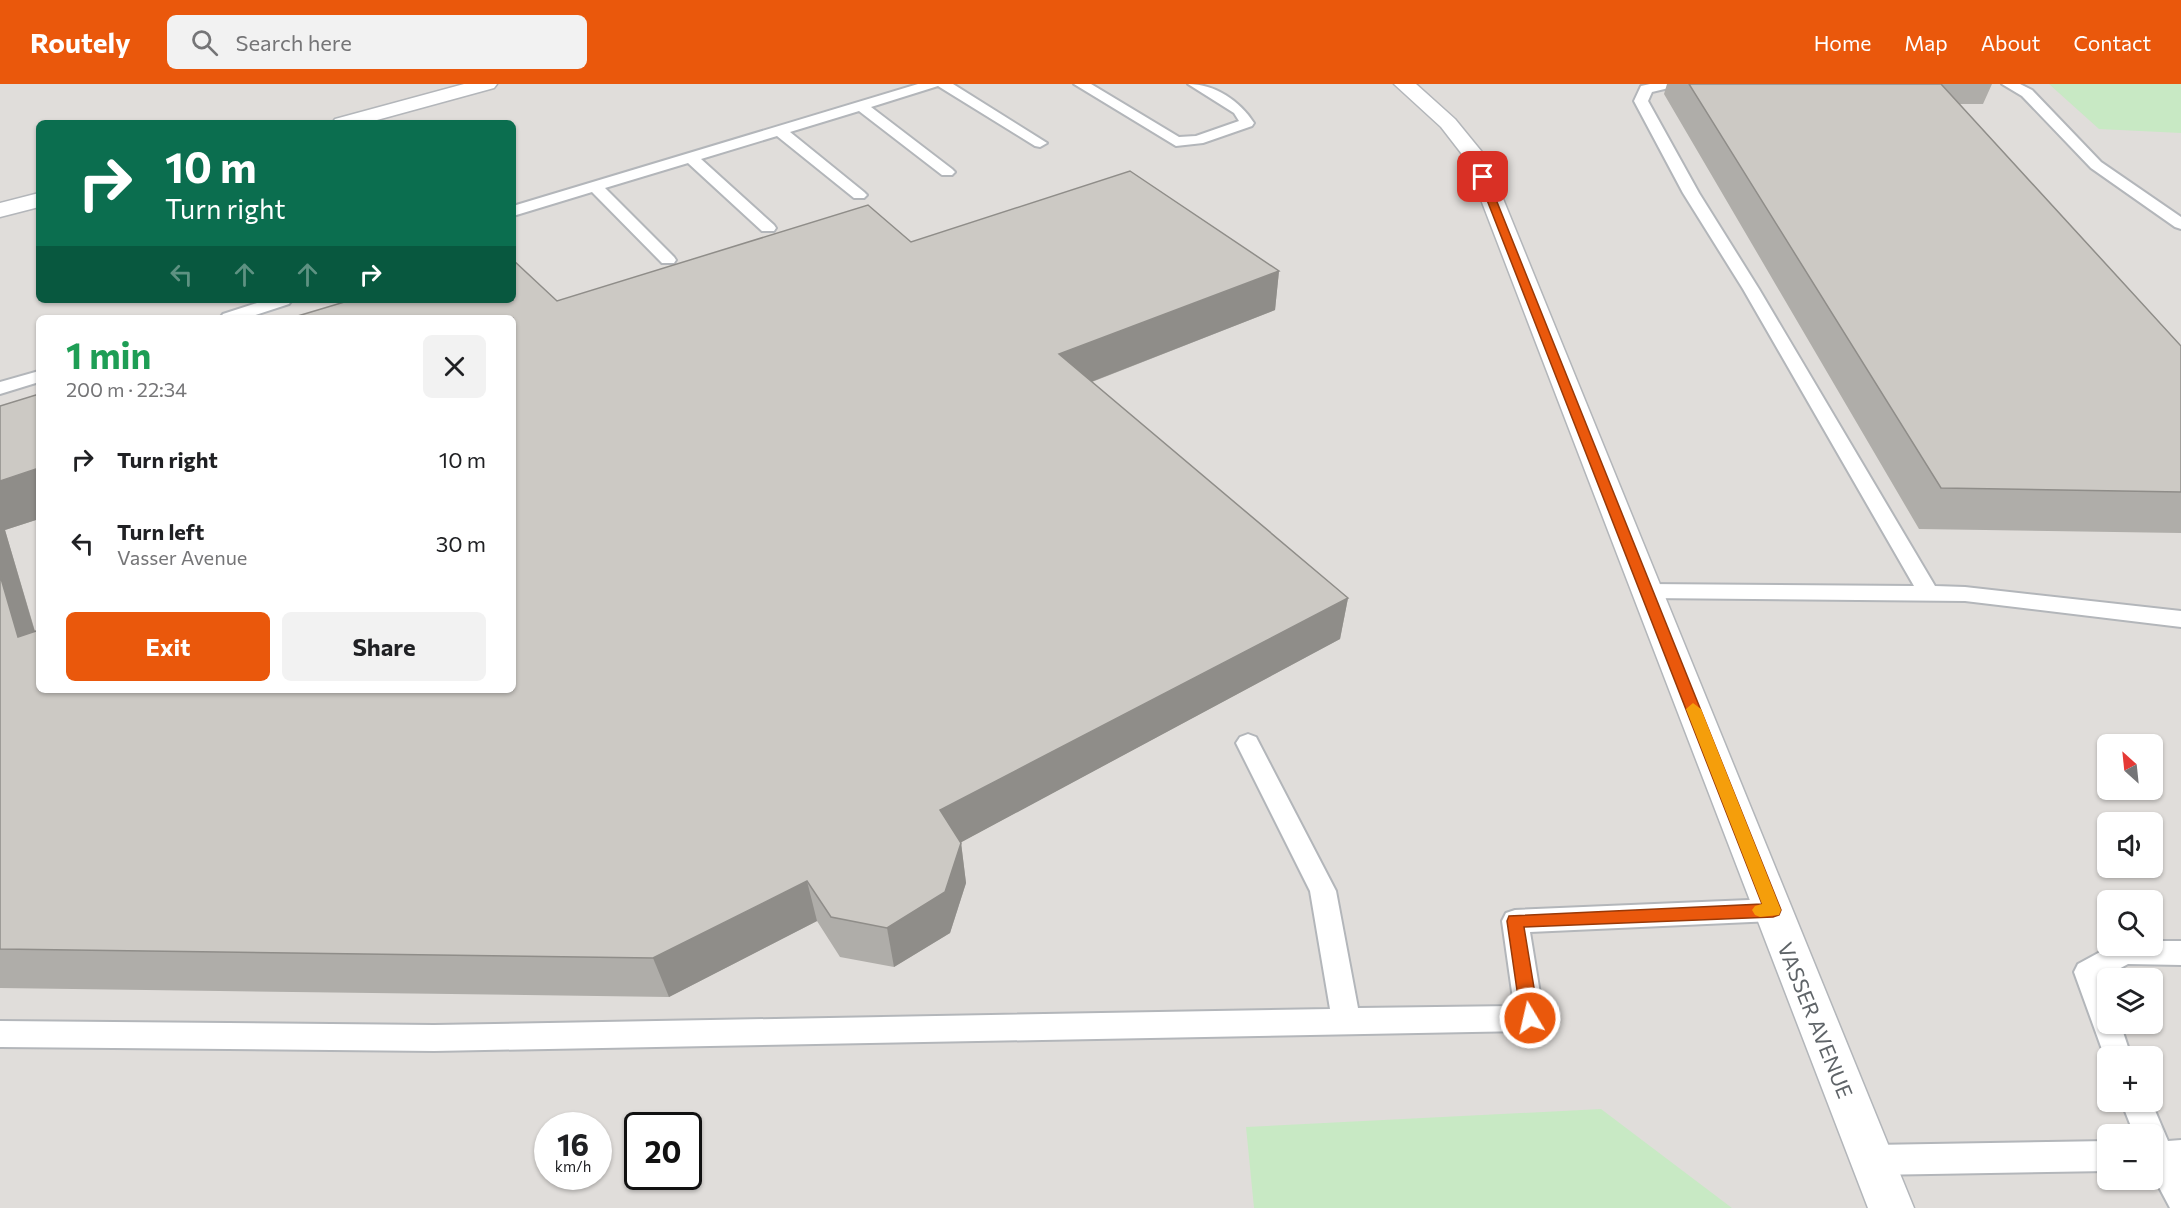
<!DOCTYPE html>
<html lang="en">
<head>
<meta charset="utf-8">
<style>
  :root { --surface:#fff; --page:#f2f2f2; --text:#202124; --muted:#757577; --accent:#ea580c }
  body { margin:0; font-family:Commissioner,sans-serif; background:var(--page); color:var(--text); height:100vh; display:flex; flex-direction:column; font-size:22px; white-space:nowrap }
  * { box-sizing:border-box; margin:0 }
  p { font-size:20px; color:var(--muted) }
  .icon { flex:none; width:33px; height:33px; fill:none; stroke:currentColor; stroke-width:2; stroke-linecap:round; stroke-linejoin:round }
  .map { position:relative; flex:1; overflow:hidden }
  .details { position:absolute; left:36px; top:231px; width:480px; height:378px; display:flex; flex-direction:column; background:var(--surface); border-radius:9px; box-shadow:0 2px 4px #0004 }
  .details>* { flex:none }
  .hud { position:absolute; left:36px; top:36px; width:480px; height:183px; border-radius:9px; box-shadow:0 2px 4px #0004; background:#0b6e4f; color:#fff; overflow:hidden }
  .needle { width:39px; rotate:333deg }
  .fabs { position:absolute; left:2097px; top:650px; display:grid; gap:12px }
  .fabs a { display:grid; place-items:center; width:66px; height:66px; border-radius:9px; background:var(--surface); box-shadow:0 2px 4px #0004; font-size:30px }
  .speed { position:absolute; left:534px; top:1028px; display:flex; gap:12px; font-size:30px; font-weight:700; text-align:center }
  .speed>* { display:grid; place-content:center; width:78px; height:78px; border-radius:50%; background:var(--surface); box-shadow:0 2px 4px #0004; line-height:1 }
  .speed small { font-size:15px; font-weight:400 }
  .speed .limit { border:3px solid #111; border-radius:9px; background:#fff; color:#111 }
  .pin { position:absolute; display:grid; place-items:center; width:51px; height:51px; color:#fff; margin:-26px; border-radius:12px; box-shadow:0 3px 9px #0006 }
  .me { position:absolute; width:66px; margin:-33px; rotate:351deg; stroke-linejoin:round; filter:drop-shadow(0 0 4px #0008) }
  .turn { display:flex; align-items:center; gap:21px; height:126px; padding:0 30px; font-size:27px }
  .turn .icon { width:78px; height:78px; stroke-width:2.5 }
  .turn b { display:block; font-size:42px; line-height:51px }
  .lanes { display:flex; align-items:center; height:57px; padding:0 30px; background:#0003; justify-content:center; gap:30px; direction:ltr }
  .lanes .off { opacity:.35 }
  .round { display:grid; place-items:center; flex:none; width:63px; height:63px; border-radius:9px; background:var(--page) }
  .overview { display:flex; align-items:center; justify-content:space-between; height:102px; padding:0 30px }
  h1 { font-size:36px; font-weight:700; line-height:45px; color:#1e9e55 }
  .action { display:flex; gap:12px; margin-top:auto; padding:12px 30px }
  .action a { flex:1; height:69px; border-radius:9px; background:var(--accent); color:#fff; font-size:24px; font-weight:700; line-height:69px; text-align:center }
  .action a+a { background:var(--page); color:var(--text) }
  ul { padding:0; list-style:none }
  li { display:flex; align-items:center; gap:18px; height:84px; padding:0 30px }
  li div { flex:1 }
  li b { display:block; font-size:22px }
  li em { font-style:normal }
  header { display:flex; align-items:center; gap:36px; box-sizing:border-box; height:84px; padding:0 30px; background:var(--accent); color:#fff }
  header strong { font-size:28px }
  nav { display:flex; gap:33px; margin-inline-start:auto; font-size:21px }
  .search { width:420px; height:54px; background:var(--page); display:flex; align-items:center; gap:15px; box-sizing:border-box; padding:0 21px; border-radius:9px; color:var(--muted); font-size:22px }
  .map>svg:first-child { display:block }
</style>
</head>
<body>
<header>
<strong>Routely</strong>
<div class="search"><svg class="icon" aria-label="search" viewBox="0 0 24 24"><circle cx="10" cy="10" r="6"/><path d="M15 15l6 6"/></svg>Search here</div>
<nav><a>Home</a><a>Map</a><a>About</a><a>Contact</a></nav>
</header>
<div class="map">
<svg width="2181" height="1124" viewBox="0 0 2181 1124">
  <rect width="100%" height="100%" fill="#f1eee8"/>
  <path fill="#e0ddda" fill-rule="evenodd" d="M 0,0 L 2181,0 L 2181,1124 L 0,1124 ZM 39,39 L 513,39 L 513,216 L 39,216 ZM 39,234 L 513,234 L 513,606 L 39,606 ZM 2108,660 L 2152,660 L 2152,705 L 2108,705 ZM 2108,738 L 2152,738 L 2152,783 L 2108,783 ZM 2108,816 L 2152,816 L 2152,861 L 2108,861 ZM 2108,894 L 2152,894 L 2152,939 L 2108,939 ZM 2108,972 L 2152,972 L 2152,1017 L 2108,1017 ZM 548,1041 L 598,1041 L 598,1092 L 548,1092 ZM 638,1041 L 688,1041 L 688,1092 L 638,1092 ZM 2108,1050 L 2152,1050 L 2152,1095 L 2108,1095 Z"/>
  <g fill="#c8e9c4">
    <path d="M 2049,0 L 2181,0 L 2181,49 L 2099,45 Z"/>
    <path d="M 1601,1025 L 1732,1124 L 1254,1124 L 1246,1043 Z"/>
  </g>
  <g fill="none" stroke-linecap="round" stroke-linejoin="round">
    <defs>
      <g id="service">
        <path d="M 918,0 L 953,0 L 1047,59 L 1040,63 L 1035,62 L 938,2 L 871,23 L 952,85 L 955,88 L 952,91 L 942,91 L 859,27 L 790,48 L 864,108 L 867,111 L 864,114 L 854,114 L 777,52 L 701,75 L 774,141 L 776,144 L 774,147 L 762,147 L 688,79 L 605,104 L 674,173 L 676,176 L 674,179 L 662,179 L 592,108 L 513,132 L 513,122 Z"/>
        <path d="M 1074,0 L 1091,0 L 1179,53 L 1196,52 L 1239,37 L 1234,29 L 1188,0 C 1215,0 1240,17 1254,39 L 1252,42 L 1203,59 L 1176,62 Z"/>
        <path d="M 1650,0 L 1675,0 L 1673,3 L 1652,8 L 1648,17 L 1699,109 L 1759,205 L 1935,502 L 1965,503 L 2181,527 L 2181,543 L 1965,517 L 1647,514 L 1639,512 L 1636,507 L 1639,502 L 1647,500 L 1914,502 L 1743,205 L 1683,109 L 1634,17 L 1641,2 Z"/>
        <path d="M 2002,0 L 2020,0 L 2032,6 L 2101,78 L 2181,133 L 2181,145 L 2175,143 L 2091,84 L 2022,12 Z"/>
        <path d="M 266,216 L 292,216 L 289,220 L 246,234 L 220,234 L 223,230 Z"/>
        <path d="M 39,287 L 39,298 L 0,310 L 0,298 Z"/>
        <path d="M 1248,650 L 1256,653 L 1336,807 L 1358,924 L 1514,922 L 1502,837 L 1506,829 L 1515,826 L 1773,815 L 1782,818 L 1786,826 L 1782,834 L 1773,837 L 1530,848 L 1544,934 L 1540,943 L 1530,947 L 434,967 L 0,963 L 0,937 L 434,941 L 1330,925 L 1310,807 L 1236,659 L 1240,653 Z"/>
        <path d="M 2152,857 L 2181,857 L 2181,881 L 2128,880 L 2104,893 L 2108,904 L 2108,939 L 2120,939 L 2131,972 L 2108,972 L 2108,982 L 2074,888 L 2078,880 L 2113,861 L 2152,861 Z"/>
        <path d="M 2121,1017 L 2151,1017 L 2168,1057 L 2181,1056 L 2181,1124 L 2170,1124 L 2152,1090 L 2152,1050 L 2134,1050 Z"/>
        <path d="M 2108,1057 L 2108,1087 L 1872,1091 L 1861,1086 L 1857,1076 L 1861,1066 L 1872,1061 Z"/>
      </g>
      <path id="minor" d="M 1394,0 L 1416,0 L 1455,35 L 1486,73 L 1914,1124 L 1868,1124 L 1465,74 L 1441,43 Z"/>
      <g id="tertiary">
        <path d="M 464,0 L 497,0 L 494,4 L 366,39 L 332,39 L 335,35 Z"/>
        <path d="M 39,109 L 39,123 L 0,133 L 0,119 Z"/>
      </g>
    </defs>
    <use href="#service" stroke="#b3b6ba" stroke-width="4"/>
    <use href="#minor" stroke="#b3b6ba" stroke-width="3"/>
    <use href="#tertiary" stroke="#b3b6ba" stroke-width="3"/>
    <use href="#service" fill="#fff" fill-rule="evenodd"/>
    <use href="#minor" fill="#fff" fill-rule="evenodd"/>
    <use href="#tertiary" fill="#fff" fill-rule="evenodd"/>
  </g>
  <g fill="#afada9">
    <path d="M 1667,0 L 1992,0 L 1983,20 L 1959,20 L 2181,262 L 2181,449 L 1919,445 L 1664,10 Z"/>
    <path d="M 911,158 L 1279,187 L 1275,226 L 1092,298 L 1348,514 L 1340,555 L 961,758 L 966,799 L 950,849 L 894,883 L 840,873 L 817,837 L 669,913 L 0,904 L 0,322 L 39,310 L 39,435 L 5,446 L 35,547 L 513,606 L 557,217 Z"/>
  </g>
  <g fill="#8f8d89">
    <path d="M 1279,187 L 1275,226 L 1060,310 L 1059,270 Z"/>
    <path d="M 39,384 L 39,435 L 5,446 L 39,562 L 18,553 L 0,491 L 0,397 Z"/>
    <path d="M 1348,514 L 1340,555 L 945,767 L 940,726 Z"/>
    <path d="M 961,759 L 966,799 L 950,849 L 894,883 L 887,844 Z"/>
    <path d="M 807,797 L 817,837 L 669,913 L 653,874 Z"/>
  </g>
  <g fill="#ccc9c4" stroke="#8f8d89" stroke-width="1.5">
    <path d="M 1689,0 L 1941,0 L 2181,262 L 2181,408 L 1941,404 Z"/>
    <path d="M 1130,87 L 1279,187 L 1059,270 L 1348,514 L 940,726 L 961,759 L 945,808 L 887,844 L 831,833 L 807,797 L 653,874 L 0,865 L 0,491 L 18,553 L 39,546 L 39,606 L 513,606 L 513,234 L 291,234 L 351,216 L 513,216 L 513,176 L 557,217 L 868,121 L 911,158 Z"/>
    <path d="M 39,310 L 39,384 L 0,397 L 0,322 Z"/>
  </g>
  <path fill="#ea580c" stroke="#983908" stroke-width="1.5" d="M 1483,90 L 1487,93 L 1781,826 L 1779,831 L 1773,833 L 1524,843 L 1539,934 L 1536,939 L 1530,942 L 1524,939 L 1521,934 L 1507,837 L 1509,832 L 1762,820 L 1478,93 Z"/>
  <path fill="#f59e0b" d="M 1693,619 L 1701,625 L 1781,826 L 1779,831 L 1760,833 L 1755,831 L 1752,826 L 1755,822 L 1762,820 L 1686,625 Z"/>
  <g text-anchor="middle" dominant-baseline="central" stroke-width="6" stroke-linejoin="round" paint-order="stroke">
    <g font-size="21" fill="#5f6468" stroke="#fff">
      <text transform="translate(1816 936) rotate(68)">VASSER AVENUE</text>
    </g>
  </g>
</svg>
<div class="fabs">
<a><svg class="needle" viewBox="-14 -14 28 28"><path d="M0-13l5 13h-10z" fill="#e53935"/><path d="M0 13l5-13h-10z" fill="#757577"/></svg></a>
<a><svg class="icon" aria-label="sound" viewBox="0 0 24 24"><path d="M4 9h4l5-4v14l-5-4H4zM17 9q2 3 0 6"/></svg></a>
<a><svg class="icon" aria-label="search" viewBox="0 0 24 24"><circle cx="10" cy="10" r="6"/><path d="M15 15l6 6"/></svg></a>
<a><svg class="icon" aria-label="layers" viewBox="0 0 24 24"><path d="M12 4l9 5-9 5-9-5zM3 14l9 5 9-5"/></svg></a>
<a>+</a>
<a>−</a>
</div>
<div class="speed"><div>16<small>km/h</small></div><div class="limit">20</div></div>
<div class="pin" style="left:1483px;top:93px;background:#d93025"><svg class="icon" aria-label="arrive" viewBox="0 0 24 24"><path d="M6 21V4h12l-3 4 3 4H6"/></svg></div>
<svg class="me" style="left:1530px;top:934px" viewBox="-20 -20 40 40"><circle r="17" fill="#ea580c" stroke="#fff" stroke-width="3"/><path d="M0-11L8 9 0 5-8 9z" fill="#fff"/></svg>
<div class="hud">
<div class="turn"><svg class="icon" aria-label="right" viewBox="0 0 24 24"><path d="M7 20v-9h11M14 6l5 5-5 5"/></svg><div><b>10 m</b>Turn right</div></div>
<div class="lanes"><svg class="icon off" aria-label="left" viewBox="0 0 24 24"><path d="M17 20v-9H6M10 6l-5 5 5 5"/></svg><svg class="icon off" aria-label="ahead" viewBox="0 0 24 24"><path d="M12 20V5M6 11l6-6 6 6"/></svg><svg class="icon off" aria-label="ahead" viewBox="0 0 24 24"><path d="M12 20V5M6 11l6-6 6 6"/></svg><svg class="icon" aria-label="right" viewBox="0 0 24 24"><path d="M7 20v-9h11M14 6l5 5-5 5"/></svg></div>
</div>
<section class="details">
<div class="overview"><div><h1>1 min</h1><p>200 m · 22:34</p></div><a class="round"><svg class="icon" aria-label="close" viewBox="0 0 24 24"><path d="M6 6l12 12M18 6L6 18"/></svg></a></div>
<ul>
<li><svg class="icon" aria-label="right" viewBox="0 0 24 24"><path d="M7 20v-9h11M14 6l5 5-5 5"/></svg><div><b>Turn right</b></div><em>10 m</em></li>
<li><svg class="icon" aria-label="left" viewBox="0 0 24 24"><path d="M17 20v-9H6M10 6l-5 5 5 5"/></svg><div><b>Turn left</b><p>Vasser Avenue</p></div><em>30 m</em></li>
</ul>
<div class="action"><a>Exit</a><a>Share</a></div>
</section>
</div>
</body>
</html>
